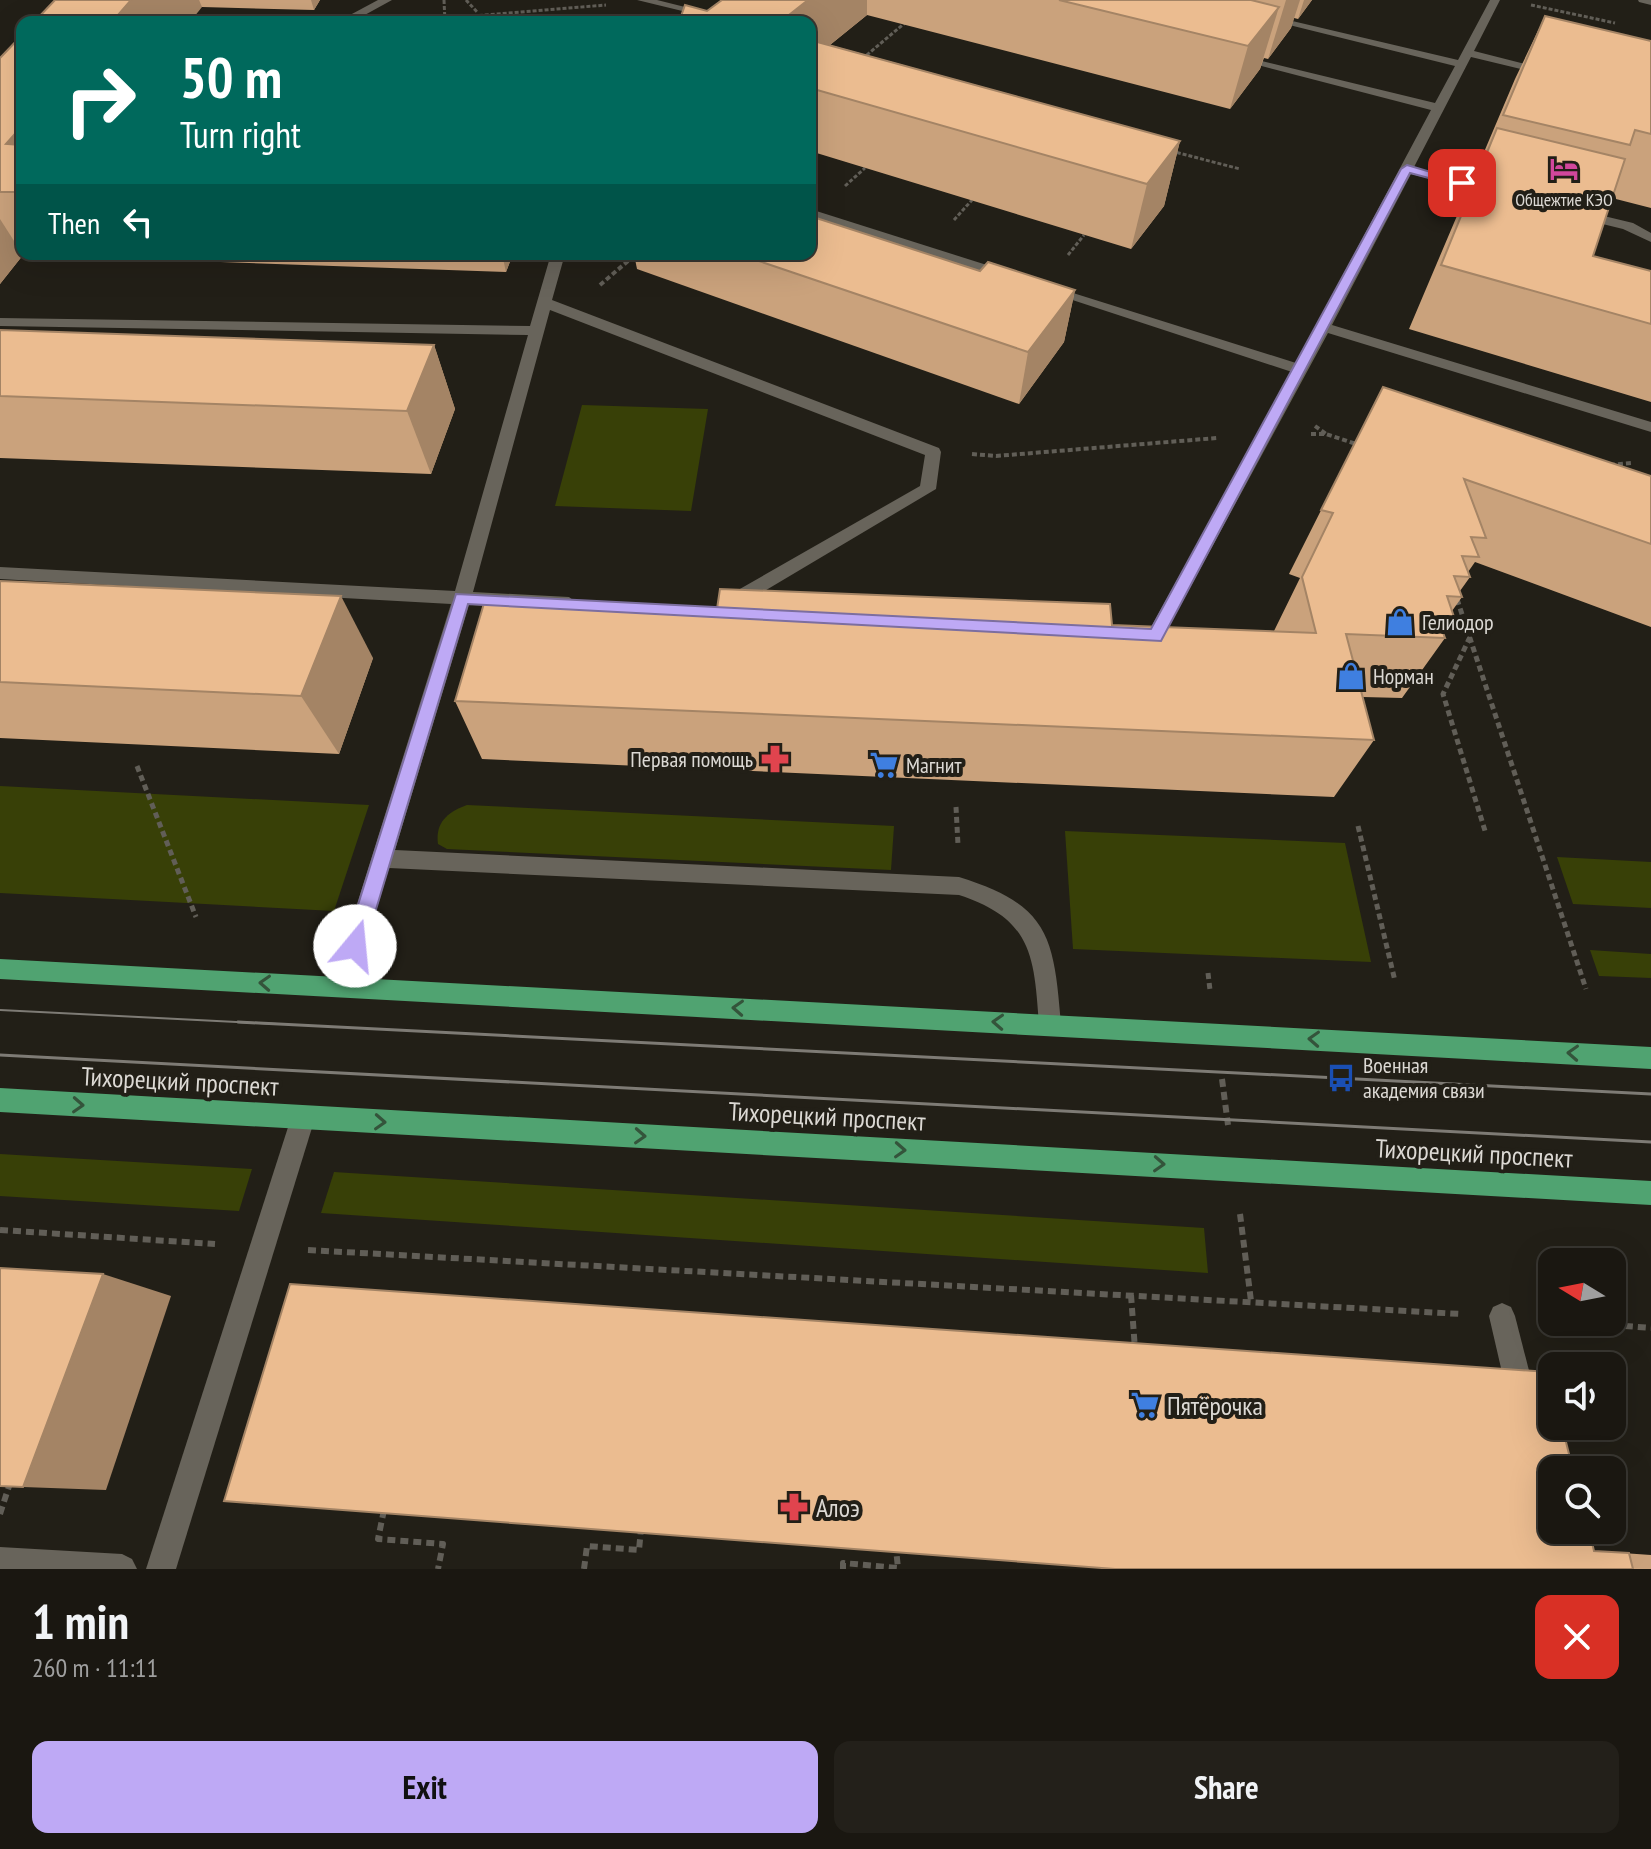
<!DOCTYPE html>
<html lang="en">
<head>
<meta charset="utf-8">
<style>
  :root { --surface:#1a1711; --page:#23201a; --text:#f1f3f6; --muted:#9f9f9f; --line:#383631; --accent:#bea9f5 }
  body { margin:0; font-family:"PT Sans Narrow",sans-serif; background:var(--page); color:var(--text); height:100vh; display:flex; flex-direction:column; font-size:30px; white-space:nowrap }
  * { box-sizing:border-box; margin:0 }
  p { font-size:26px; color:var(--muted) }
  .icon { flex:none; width:44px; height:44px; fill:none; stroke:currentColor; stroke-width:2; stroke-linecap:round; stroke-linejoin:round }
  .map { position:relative; height:1569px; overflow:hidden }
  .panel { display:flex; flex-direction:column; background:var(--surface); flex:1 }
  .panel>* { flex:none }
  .top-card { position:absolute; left:16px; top:16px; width:800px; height:244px; border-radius:16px; box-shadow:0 8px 32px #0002,0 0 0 2px var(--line); background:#00695c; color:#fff; overflow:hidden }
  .needle { width:52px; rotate:280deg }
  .fabs { position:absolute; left:1538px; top:1248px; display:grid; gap:16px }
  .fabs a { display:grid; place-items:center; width:88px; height:88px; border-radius:16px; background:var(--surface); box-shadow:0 8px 32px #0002,0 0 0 2px var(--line); font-size:40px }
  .pin { position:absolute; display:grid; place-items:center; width:68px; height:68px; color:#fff; margin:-34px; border-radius:16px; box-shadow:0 4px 12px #0006 }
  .me { position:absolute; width:88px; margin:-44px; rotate:17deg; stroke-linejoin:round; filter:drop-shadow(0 0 6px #0008) }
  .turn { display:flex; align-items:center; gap:28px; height:168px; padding:0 32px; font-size:36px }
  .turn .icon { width:104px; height:104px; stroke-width:2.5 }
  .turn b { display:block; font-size:56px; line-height:68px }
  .then { display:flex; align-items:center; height:76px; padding:0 32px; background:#0003; gap:16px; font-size:30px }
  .round { display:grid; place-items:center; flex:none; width:84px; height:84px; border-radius:16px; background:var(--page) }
  .head { display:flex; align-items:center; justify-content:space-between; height:136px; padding:0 32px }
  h1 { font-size:48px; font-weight:700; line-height:60px }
  .primary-button { display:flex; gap:16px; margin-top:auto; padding:16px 32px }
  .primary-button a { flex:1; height:92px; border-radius:16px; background:var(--accent); color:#111; font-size:32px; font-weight:700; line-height:92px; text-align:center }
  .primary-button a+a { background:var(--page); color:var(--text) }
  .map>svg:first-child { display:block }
</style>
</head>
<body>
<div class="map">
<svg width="1651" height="1569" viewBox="0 0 1651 1569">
  <rect width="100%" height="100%" fill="#221f17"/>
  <g fill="#384007">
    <path d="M 582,405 L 708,409 L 691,511 L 555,506 Z"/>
    <path d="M 0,786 L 369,805 L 334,911 L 0,893 Z"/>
    <path d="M 467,805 L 894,826 L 891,870 L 447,849 L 438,844 C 435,822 448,812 467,805 Z"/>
    <path d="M 1065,831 L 1345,843 L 1371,962 L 1073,949 Z"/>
    <path d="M 1557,857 L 1651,862 L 1651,908 L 1573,904 Z"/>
    <path d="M 1590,950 L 1651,954 L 1651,978 L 1599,976 Z"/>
    <path d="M 0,1154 L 252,1169 L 239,1211 L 0,1196 Z"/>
    <path d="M 334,1172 L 1204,1228 L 1208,1273 L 321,1213 Z"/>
  </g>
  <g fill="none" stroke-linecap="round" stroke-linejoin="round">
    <g stroke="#615e57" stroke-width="3" stroke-dasharray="4 2" stroke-linecap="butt">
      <path d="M 444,0 L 445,22"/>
      <path d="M 466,0 L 478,13"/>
      <path d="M 1531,5 L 1615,23"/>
      <path d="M 413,21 L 606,5"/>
      <path d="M 862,59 L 906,22"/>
      <path d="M 1171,151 L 1240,169"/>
      <path d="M 845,186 L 865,168"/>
      <path d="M 954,220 L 972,200"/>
      <path d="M 1068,255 L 1084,235"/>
      <path d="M 626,263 L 636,254"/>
    </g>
    <g stroke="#615e57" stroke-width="4" stroke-dasharray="5 3" stroke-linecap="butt">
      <path d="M 600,285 L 628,261"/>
      <path d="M 1315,426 L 1326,434"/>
      <path d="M 1311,434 L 1326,434 L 1359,445"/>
      <path d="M 972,454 L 996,456 L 1217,438"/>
      <path d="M 1610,465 L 1632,463"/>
    </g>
    <g stroke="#615e57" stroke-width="5" stroke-dasharray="6 4" stroke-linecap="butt">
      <path d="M 1457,599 L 1586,989"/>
      <path d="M 1470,637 L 1443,694 L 1486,834"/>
      <path d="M 137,766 L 196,917"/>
      <path d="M 956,807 L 958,845"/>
      <path d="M 1358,826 L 1395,981"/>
      <path d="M 1208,973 L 1210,990"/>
    </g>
    <g stroke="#615e57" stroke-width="6" stroke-dasharray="8 5" stroke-linecap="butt">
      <path d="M 1222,1079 L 1228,1125"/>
      <path d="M 1240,1214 L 1251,1301"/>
      <path d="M 0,1230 L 215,1244"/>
      <path d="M 308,1250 L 1461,1314"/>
      <path d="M 1131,1295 L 1135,1349"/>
      <path d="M 1573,1322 L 1651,1328"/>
      <path d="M 384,1510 L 378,1539 L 443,1544 L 438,1569"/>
      <path d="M 0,1514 L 10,1483"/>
      <path d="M 584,1569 L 587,1546 L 639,1550 L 641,1529"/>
      <path d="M 843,1569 L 843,1563 L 898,1568 L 896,1549"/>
    </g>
    <g fill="#68645b" fill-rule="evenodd">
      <path d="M 378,0 L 392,0 L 352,22 L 337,22 Z"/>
      <path d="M 637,0 L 657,0 L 713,14 L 707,17 Z"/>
      <path d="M 1490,0 L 1500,0 L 1474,51 L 1552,71 L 1546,75 L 1471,57 L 1414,167 L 1501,191 L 1494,195 L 1411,174 L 1332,325 L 1651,422 L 1651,432 L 1328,333 L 1161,641 L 1134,640 L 1131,635 L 1134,630 L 1150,629 L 1292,372 L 1042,290 L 1054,287 L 1296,363 L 1431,110 L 1231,58 L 1237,55 L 1435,103 L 1455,66 L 1261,18 L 1267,15 L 1458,60 Z"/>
      <path d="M 1638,0 L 1651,0 L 1651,5 L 1639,2 Z"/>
      <path d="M 810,209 L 1012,273 L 1014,276 L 1002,279 L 810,217 Z"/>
      <path d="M 1579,210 L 1633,223 L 1651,233 L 1651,242 L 1623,229 L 1574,217 L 1574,211 Z"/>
      <path d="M 551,254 L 565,254 L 552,300 L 939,448 L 941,452 L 936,489 L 736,608 L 724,608 L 721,603 L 724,598 L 920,486 L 925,455 L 550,310 L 473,592 L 569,597 L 578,604 L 569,611 L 469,605 L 395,850 L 959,877 C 1049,905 1054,936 1061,1025 L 1058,1033 L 1050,1036 L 1042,1033 L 1039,1025 C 1034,955 1032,919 959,895 L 389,868 L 353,987 L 350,994 L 342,997 L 334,994 L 331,987 L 451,604 L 0,579 L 0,567 L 455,591 L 528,335 L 0,326 L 0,318 L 530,326 Z"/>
      <path d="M 303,1106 L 311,1110 L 315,1118 L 176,1569 L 146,1569 L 291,1118 L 295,1110 Z"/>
      <path d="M 1502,1303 L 1511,1307 L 1515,1316 L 1535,1394 L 1531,1404 L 1521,1408 L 1511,1404 L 1507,1394 L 1489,1316 L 1493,1307 Z"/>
      <path d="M 0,1547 L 122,1554 L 132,1559 L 137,1569 L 0,1569 Z"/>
    </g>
    <g fill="#50a371" fill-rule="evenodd">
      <path d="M 0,959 L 1651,1047 L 1651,1069 L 0,979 Z"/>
      <path d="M 0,1088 L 1651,1181 L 1651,1205 L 0,1112 Z"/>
    </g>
    <path stroke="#7e7b75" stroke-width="2" d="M 0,1010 L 277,1024"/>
    <g stroke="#7e7b75" stroke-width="3">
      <path d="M 238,1022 L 1651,1094"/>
      <path d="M 0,1055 L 1651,1142"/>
    </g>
  </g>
  <g fill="#caa27c">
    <path d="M 55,0 L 320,0 L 314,10 L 202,7 Z"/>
    <path d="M 722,0 L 1312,0 L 1298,19 L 1294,18 L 1291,28 L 1268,59 L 1264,58 L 1260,69 L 1230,109 L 867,15 L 830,45 L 1180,141 L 1164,206 L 1131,249 L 810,151 L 810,22 L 707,11 Z"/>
    <path d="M 1545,16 L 1651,41 L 1651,208 L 1612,198 L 1593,256 L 1651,271 L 1651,402 L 1409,329 L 1515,79 Z"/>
    <path d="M 22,35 L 22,254 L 513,254 L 506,272 L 23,255 L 0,284 L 0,58 Z"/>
    <path d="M 634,254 L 810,254 L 980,271 L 1075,290 L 1064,342 L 1019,404 L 637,269 Z"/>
    <path d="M 0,330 L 434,345 L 455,409 L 431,474 L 0,458 Z"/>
    <path d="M 1383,387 L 1651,476 L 1651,627 L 1475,562 L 1468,572 L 1470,577 L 1460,591 L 1462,597 L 1452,611 L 1454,617 L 1443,633 L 1445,638 L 1402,698 L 1363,697 L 1374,740 L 1334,797 L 482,759 L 455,701 L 1112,625 L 1274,631 L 1300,578 L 1289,574 Z"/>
    <path d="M 0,581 L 373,658 L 339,754 L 0,738 Z"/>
    <path d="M 1594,1551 L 1651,1555 L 1651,1569 L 1115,1569 Z"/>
  </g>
  <g fill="#a48465">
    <path d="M 131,0 L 199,0 L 202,7 L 190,22 L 112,22 Z"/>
    <path d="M 311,0 L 320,0 L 314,10 Z"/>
    <path d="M 808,0 L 867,0 L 867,15 L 810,61 L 810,22 L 780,22 Z"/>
    <path d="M 1286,0 L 1300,0 L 1291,28 L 1268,59 Z"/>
    <path d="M 1304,0 L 1312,0 L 1298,19 Z"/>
    <path d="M 1279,7 L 1260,69 L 1230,109 L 1248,46 Z"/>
    <path d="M 22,126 L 22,171 L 6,144 Z"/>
    <path d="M 1180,141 L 1164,206 L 1131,249 L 1147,184 Z"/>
    <path d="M 0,219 L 23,255 L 0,284 Z"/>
    <path d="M 502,254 L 513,254 L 506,272 Z"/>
    <path d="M 1075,290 L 1064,342 L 1019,404 L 1028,352 Z"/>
    <path d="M 434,345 L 455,409 L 431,474 L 407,411 Z"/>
    <path d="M 341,596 L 373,658 L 339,754 L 301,696 Z"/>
    <path d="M 103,1274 L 171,1296 L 106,1490 L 23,1487 Z"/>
  </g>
  <g fill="#ebbc90" stroke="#a48465" stroke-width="2">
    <path d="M 55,0 L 131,0 L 112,22 L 34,22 Z"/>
    <path d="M 722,0 L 808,0 L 780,22 L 679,22 L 685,5 L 707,11 Z"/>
    <path d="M 1059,0 L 1251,0 L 1279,7 L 1248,46 Z"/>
    <path d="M 1545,16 L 1651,41 L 1651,134 L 1635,130 L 1630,145 L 1503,115 Z"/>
    <path d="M 22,35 L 22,126 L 6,144 L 22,145 L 22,192 L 0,192 L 0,58 Z"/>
    <path d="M 810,40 L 1180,141 L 1147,184 L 810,88 Z"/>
    <path d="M 1497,128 L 1625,159 L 1593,256 L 1651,271 L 1651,324 L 1441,265 Z"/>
    <path d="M 810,216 L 980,271 L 988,262 L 1075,290 L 1028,352 L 738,254 L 810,254 Z"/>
    <path d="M 0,330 L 434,345 L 407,411 L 0,396 Z"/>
    <path d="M 1383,387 L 1651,476 L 1651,544 L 1464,479 L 1486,538 L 1471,537 L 1479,557 L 1462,556 L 1470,577 L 1454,576 L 1462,597 L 1447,596 L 1454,617 L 1437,616 L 1445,638 L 1346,634 L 1374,740 L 455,701 L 485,600 L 717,609 L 720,589 L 1110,604 L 1112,625 L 1316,633 L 1302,577 L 1333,513 L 1321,510 Z"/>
    <path d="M 0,581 L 341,596 L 301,696 L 0,682 Z"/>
    <path d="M 0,1268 L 103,1274 L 23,1487 L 0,1486 Z"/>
    <path d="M 290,1284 L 1548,1372 L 1552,1387 L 1552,1426 L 1562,1426 L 1573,1470 L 1552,1470 L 1552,1530 L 1589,1530 L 1594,1551 L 1629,1553 L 1633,1569 L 1115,1569 L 224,1501 Z"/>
  </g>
  <defs><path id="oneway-chevron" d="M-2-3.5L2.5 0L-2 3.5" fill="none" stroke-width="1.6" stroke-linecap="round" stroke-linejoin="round" transform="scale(2)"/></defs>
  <g stroke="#34543b">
    <use href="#oneway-chevron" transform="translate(265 983) rotate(-177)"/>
    <use href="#oneway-chevron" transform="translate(738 1008) rotate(-177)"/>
    <use href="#oneway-chevron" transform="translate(998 1022) rotate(-177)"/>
    <use href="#oneway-chevron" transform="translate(1314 1039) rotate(-177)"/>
    <use href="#oneway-chevron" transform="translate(1573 1053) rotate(-177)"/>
    <use href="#oneway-chevron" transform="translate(78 1105) rotate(3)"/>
    <use href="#oneway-chevron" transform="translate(380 1122) rotate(3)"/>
    <use href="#oneway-chevron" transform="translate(640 1136) rotate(3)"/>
    <use href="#oneway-chevron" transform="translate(900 1150) rotate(3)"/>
    <use href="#oneway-chevron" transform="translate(1159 1164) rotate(3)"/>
  </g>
  <path fill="#bea9f5" stroke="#7c6e9f" stroke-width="2" d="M 1407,165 L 1468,183 L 1462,187 L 1410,173 L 1161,641 L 468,604 L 365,946 L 355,955 L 348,952 L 345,946 L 456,594 L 1151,629 L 1401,169 Z"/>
  <defs>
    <symbol id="hotel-bare" viewBox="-9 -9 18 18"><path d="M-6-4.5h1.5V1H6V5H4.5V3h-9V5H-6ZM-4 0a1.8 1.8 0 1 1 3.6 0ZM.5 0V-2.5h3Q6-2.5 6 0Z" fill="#d1479c" stroke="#221f17" stroke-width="2.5" paint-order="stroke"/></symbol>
    <symbol id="shop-bare" viewBox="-9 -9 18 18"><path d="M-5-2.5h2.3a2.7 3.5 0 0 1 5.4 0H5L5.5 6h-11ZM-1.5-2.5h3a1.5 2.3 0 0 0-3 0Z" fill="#3f7fe0" stroke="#221f17" stroke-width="2.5" paint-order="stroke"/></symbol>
    <symbol id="pharmacy-bare" viewBox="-9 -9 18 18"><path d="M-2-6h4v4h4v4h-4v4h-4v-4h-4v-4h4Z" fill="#e0444e" stroke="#221f17" stroke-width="2.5" paint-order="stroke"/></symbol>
    <symbol id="supermarket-bare" viewBox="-9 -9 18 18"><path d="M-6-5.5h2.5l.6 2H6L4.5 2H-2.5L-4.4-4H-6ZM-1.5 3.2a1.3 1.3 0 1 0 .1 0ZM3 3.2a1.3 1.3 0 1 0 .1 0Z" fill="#3f7fe0" stroke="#221f17" stroke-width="2.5" paint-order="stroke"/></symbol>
    <symbol id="bus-bare" viewBox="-9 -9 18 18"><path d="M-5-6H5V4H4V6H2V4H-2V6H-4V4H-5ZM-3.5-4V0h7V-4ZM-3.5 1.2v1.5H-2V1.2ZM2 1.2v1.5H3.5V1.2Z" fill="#1a4fb4" stroke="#221f17" stroke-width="2.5" paint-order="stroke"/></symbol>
  </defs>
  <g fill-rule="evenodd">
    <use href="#hotel-bare" x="1544" y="149" width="40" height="40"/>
    <use href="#shop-bare" x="1380" y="602" width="40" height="40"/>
    <use href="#shop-bare" x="1331" y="656" width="40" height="40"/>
    <use href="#pharmacy-bare" x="755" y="739" width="40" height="40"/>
    <use href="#supermarket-bare" x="864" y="745" width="40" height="40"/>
    <use href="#bus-bare" x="1321" y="1058" width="40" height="40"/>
    <use href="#supermarket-bare" x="1125" y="1385" width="40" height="40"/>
    <use href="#pharmacy-bare" x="774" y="1487" width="40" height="40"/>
  </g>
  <g text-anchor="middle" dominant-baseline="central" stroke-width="8" stroke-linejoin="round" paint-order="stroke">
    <g font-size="18" fill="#dcd9d4" stroke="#221f17">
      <text x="1564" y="199">Общежтие КЭО</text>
    </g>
    <g font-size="22" fill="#dcd9d4" stroke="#221f17" text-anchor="start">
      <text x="1422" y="622">Гелиодор</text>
      <text x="1373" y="676">Норман</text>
      <text x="753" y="759" text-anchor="end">Первая помощь</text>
      <text x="906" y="765">Магнит</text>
      <text x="1363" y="1065">Военная<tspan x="1363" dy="25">академия связи</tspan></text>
    </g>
    <g font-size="26" fill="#dcd9d4" stroke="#221f17">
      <text transform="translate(180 1081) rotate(3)">Тихорецкий проспект</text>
      <text transform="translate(827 1116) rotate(3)">Тихорецкий проспект</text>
      <text transform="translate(1474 1153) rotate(3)">Тихорецкий проспект</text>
    </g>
    <g font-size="26" fill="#dcd9d4" stroke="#221f17" text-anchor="start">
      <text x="1167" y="1405">Пятёрочка</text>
      <text x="816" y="1507">Алоэ</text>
    </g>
  </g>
</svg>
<div class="fabs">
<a><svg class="needle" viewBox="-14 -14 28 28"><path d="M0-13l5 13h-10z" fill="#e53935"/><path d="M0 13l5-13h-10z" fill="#9f9f9f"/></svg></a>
<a><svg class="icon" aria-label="sound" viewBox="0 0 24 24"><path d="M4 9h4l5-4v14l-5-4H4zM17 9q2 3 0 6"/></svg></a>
<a><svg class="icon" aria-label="search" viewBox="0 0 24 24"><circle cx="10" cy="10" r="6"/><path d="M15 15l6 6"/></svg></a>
</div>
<div class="pin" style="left:1462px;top:183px;background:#d93025"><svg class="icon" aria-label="arrive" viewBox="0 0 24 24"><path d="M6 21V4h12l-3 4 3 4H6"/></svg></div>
<svg class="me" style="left:355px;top:946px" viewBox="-20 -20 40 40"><circle r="19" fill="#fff"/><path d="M0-13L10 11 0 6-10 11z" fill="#bea9f5"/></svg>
<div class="top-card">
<div class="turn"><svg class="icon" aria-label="right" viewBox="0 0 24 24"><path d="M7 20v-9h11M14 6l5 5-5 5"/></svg><div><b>50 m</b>Turn right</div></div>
<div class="then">Then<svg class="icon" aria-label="left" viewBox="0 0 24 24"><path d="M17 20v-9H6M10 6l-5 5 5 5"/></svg></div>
</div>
</div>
<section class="panel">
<div class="head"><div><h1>1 min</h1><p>260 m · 11:11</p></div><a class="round" style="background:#d93025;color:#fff"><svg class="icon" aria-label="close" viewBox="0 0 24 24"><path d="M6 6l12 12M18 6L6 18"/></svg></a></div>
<div class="primary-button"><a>Exit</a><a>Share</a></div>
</section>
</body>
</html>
